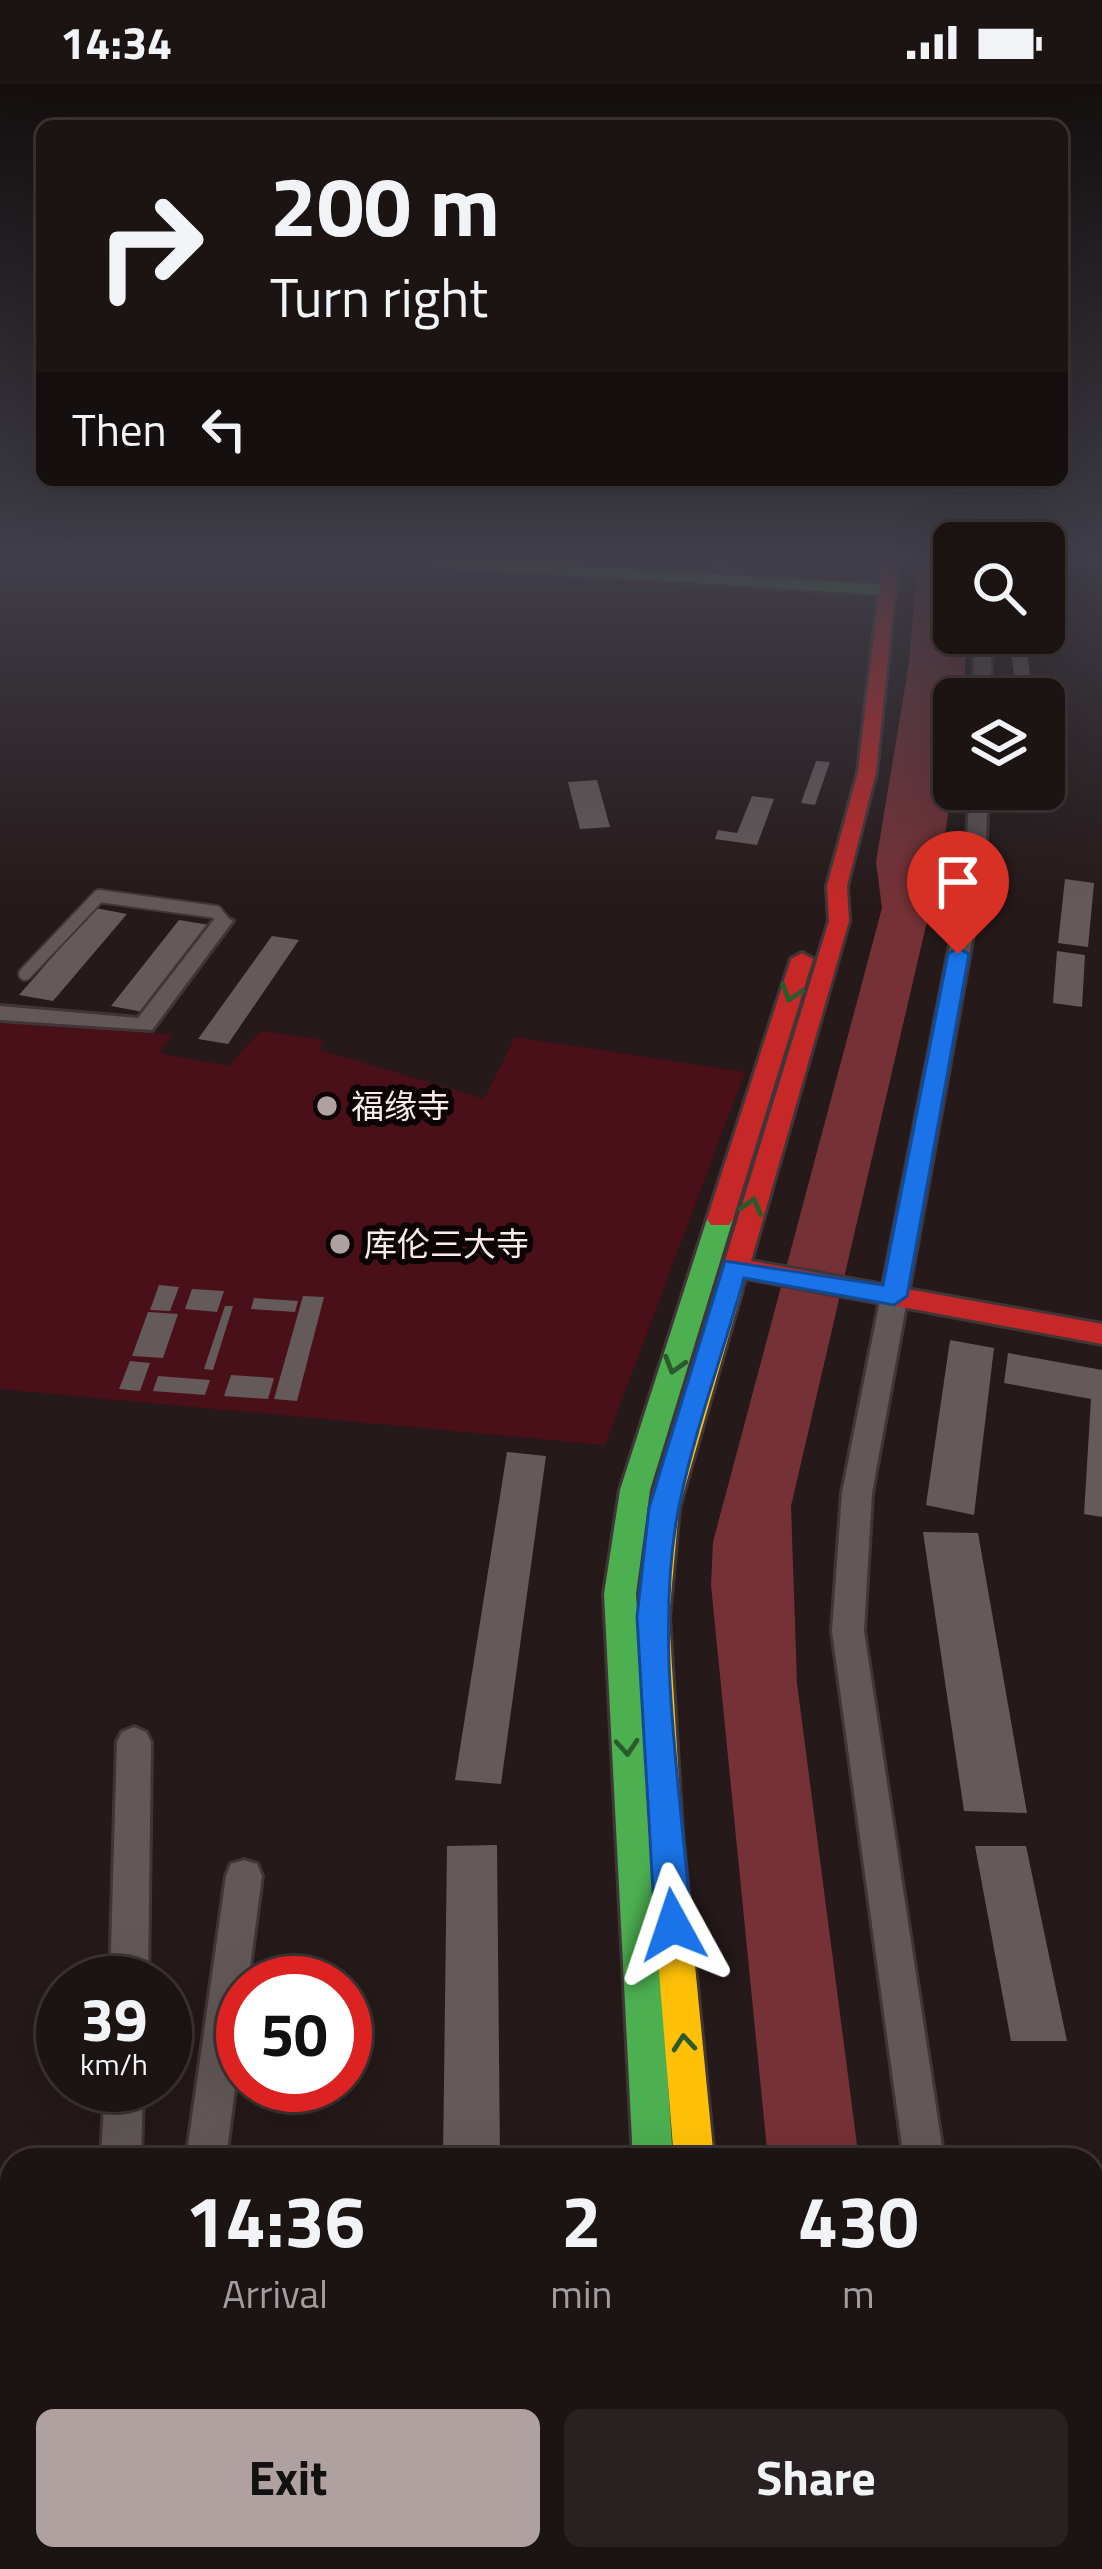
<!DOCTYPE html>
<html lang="en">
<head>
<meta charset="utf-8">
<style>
  :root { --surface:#1c1313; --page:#292021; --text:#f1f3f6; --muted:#a09ea0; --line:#3a3233; --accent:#b0a1a1 }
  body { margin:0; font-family:"Titillium Web","Noto Sans SC",sans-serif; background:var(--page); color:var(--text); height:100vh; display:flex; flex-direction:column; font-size:45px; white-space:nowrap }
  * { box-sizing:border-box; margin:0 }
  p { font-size:39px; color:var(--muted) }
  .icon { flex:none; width:66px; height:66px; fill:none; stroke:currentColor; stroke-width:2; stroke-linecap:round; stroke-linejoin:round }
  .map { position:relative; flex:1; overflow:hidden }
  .sheet { position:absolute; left:0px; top:2064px; width:1104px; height:423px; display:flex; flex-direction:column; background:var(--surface); border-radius:36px 36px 0 0; box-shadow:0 12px 48px #0002,0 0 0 3px var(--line) }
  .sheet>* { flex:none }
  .guide { position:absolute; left:36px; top:36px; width:1032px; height:366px; border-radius:18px; box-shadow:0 12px 48px #0002,0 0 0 3px var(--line); background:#1c1313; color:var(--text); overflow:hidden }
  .fabs { position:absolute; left:933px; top:438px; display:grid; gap:24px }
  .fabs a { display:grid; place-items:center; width:132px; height:132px; border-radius:18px; background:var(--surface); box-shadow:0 12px 48px #0002,0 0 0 3px var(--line); font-size:60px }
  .speed { position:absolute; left:36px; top:1872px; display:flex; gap:24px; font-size:60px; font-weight:700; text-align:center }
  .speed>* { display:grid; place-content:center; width:156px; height:156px; border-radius:50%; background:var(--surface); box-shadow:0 12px 48px #0002,0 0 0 3px var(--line); line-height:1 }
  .speed small { font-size:30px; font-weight:400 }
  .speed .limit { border:18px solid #d22; background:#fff; color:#111 }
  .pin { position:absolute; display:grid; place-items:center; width:102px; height:102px; color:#fff; margin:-123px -51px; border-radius:50% 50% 50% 0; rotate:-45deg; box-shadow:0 0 12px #0007 }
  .pin .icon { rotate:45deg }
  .me { position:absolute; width:132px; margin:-66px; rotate:355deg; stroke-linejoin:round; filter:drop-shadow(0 0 9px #0008) }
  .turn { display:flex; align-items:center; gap:42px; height:252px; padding:0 36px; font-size:54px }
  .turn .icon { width:156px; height:156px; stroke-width:2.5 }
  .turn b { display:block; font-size:84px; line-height:102px }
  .then { display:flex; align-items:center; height:114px; padding:0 36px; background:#0003; gap:24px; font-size:45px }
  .eta { display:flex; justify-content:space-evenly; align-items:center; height:204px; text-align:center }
  .eta b { font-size:72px; font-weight:700; line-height:84px }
  .cta { display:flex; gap:24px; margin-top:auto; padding:24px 36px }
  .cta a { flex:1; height:138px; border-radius:18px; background:var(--accent); color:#111; font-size:48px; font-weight:700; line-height:138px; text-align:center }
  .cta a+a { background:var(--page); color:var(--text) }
  .status { display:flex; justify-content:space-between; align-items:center; height:84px; padding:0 60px; background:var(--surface); direction:ltr }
  .status svg { height:33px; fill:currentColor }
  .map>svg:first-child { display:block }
</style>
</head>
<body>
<div class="status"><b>14:34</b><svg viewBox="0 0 49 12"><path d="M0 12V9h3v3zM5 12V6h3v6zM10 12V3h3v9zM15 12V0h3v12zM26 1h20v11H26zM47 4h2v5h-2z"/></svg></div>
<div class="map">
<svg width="1102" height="2485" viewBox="0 0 1102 2485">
  <rect width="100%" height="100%" fill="#251919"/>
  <path fill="#4a1019" d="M 0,935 L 172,951 L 159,969 L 228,982 L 261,947 L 323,956 L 318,965 L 484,1015 L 515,953 L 745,988 L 605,1361 L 0,1305 Z"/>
  <path fill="#753136" d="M 918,472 L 954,472 L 954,549 L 966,549 L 964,615 L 954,615 L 954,691 L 941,777 L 791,1422 L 797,1599 L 859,2076 L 768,2076 L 711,1501 L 713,1458 L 882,824 L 876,778 L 909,579 Z"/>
  <g fill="#655a5a">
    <path d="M 1008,549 L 1024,549 L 1031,596 L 1015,596 Z"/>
    <path d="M 816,677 L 830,678 L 815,721 L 801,719 Z"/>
    <path d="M 597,696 L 610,743 L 580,745 L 568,698 Z"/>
    <path d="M 752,712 L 774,715 L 757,761 L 715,755 L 718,746 L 737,749 Z"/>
    <path d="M 1065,795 L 1094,799 L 1088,863 L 1058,859 Z"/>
    <path d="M 95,824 L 127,830 L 53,917 L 19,911 Z"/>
    <path d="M 179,836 L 210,841 L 143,928 L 111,922 Z"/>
    <path d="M 272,852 L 299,856 L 228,960 L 198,955 Z"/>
    <path d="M 1057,867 L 1085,871 L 1082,923 L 1053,919 Z"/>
    <path d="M 159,1201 L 179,1203 L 170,1227 L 150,1226 Z"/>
    <path d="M 192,1205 L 224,1207 L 217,1228 L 185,1225 Z"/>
    <path d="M 303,1212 L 324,1213 L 297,1317 L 274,1315 Z"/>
    <path d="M 254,1214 L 298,1217 L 295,1228 L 251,1225 Z"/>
    <path d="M 225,1222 L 233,1222 L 213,1286 L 204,1285 Z"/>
    <path d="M 148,1228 L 178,1230 L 163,1274 L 132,1272 Z"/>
    <path d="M 950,1256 L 994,1264 L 974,1431 L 926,1421 Z"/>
    <path d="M 1008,1269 L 1102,1286 L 1102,1433 L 1084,1430 L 1091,1315 L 1004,1299 Z"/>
    <path d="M 130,1277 L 150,1279 L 140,1307 L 119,1305 Z"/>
    <path d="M 231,1291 L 274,1294 L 268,1315 L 224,1312 Z"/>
    <path d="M 158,1292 L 210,1296 L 205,1311 L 153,1307 Z"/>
    <path d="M 507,1368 L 546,1372 L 501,1700 L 455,1696 Z"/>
    <path d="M 923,1448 L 978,1449 L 1027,1729 L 964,1727 Z"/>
    <path d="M 497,1761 L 500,2076 L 443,2076 L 447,1762 Z"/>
    <path d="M 975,1762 L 1026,1762 L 1067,1957 L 1011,1957 Z"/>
    <path d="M 1092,2364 L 1102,2364 L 1102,2485 L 1086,2485 L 1084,2475 L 1092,2475 Z"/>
  </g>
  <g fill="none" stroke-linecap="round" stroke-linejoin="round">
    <defs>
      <path id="lane" d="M 25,890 L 99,812 L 216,828 L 223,837"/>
      <g id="street">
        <path d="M 688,472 L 709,472 L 772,500 L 758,503 Z"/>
        <path d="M 975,549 L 991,549 L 991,615 L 973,615 Z"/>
        <path d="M 970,705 L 988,705 L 985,785 L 872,1409 L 864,1547 L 944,2076 L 904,2076 L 832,1547 L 842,1409 L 965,785 Z"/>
        <path d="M 223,831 L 233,837 L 152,946 L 0,936 L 0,922 L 138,934 L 216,833 Z"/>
        <path d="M 134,1643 L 146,1648 L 151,1658 L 148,1899 L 110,1899 L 117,1658 L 122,1648 Z"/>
        <path d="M 244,1776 L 257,1780 L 262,1792 L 248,1899 L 243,1899 L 243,1940 L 226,2076 L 186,2076 L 226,1792 L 231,1780 Z"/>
        <path d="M 105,2001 L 143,2001 L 141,2076 L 101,2076 Z"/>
        <path d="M 963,2475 L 1009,2475 L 1010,2485 L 964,2485 Z"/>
      </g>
      <g id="fast">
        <path d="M 338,472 L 420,472 L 887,501 L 895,506 L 887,511 L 345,477 Z"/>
        <path d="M 720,1127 L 733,1135 L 650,1406 L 636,1510 L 673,2076 L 633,2076 L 604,1510 L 620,1406 L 707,1135 Z"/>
      </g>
      <g id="slow">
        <path d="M 729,1197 L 742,1206 L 679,1424 L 669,1533 L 682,1748 L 714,2076 L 674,2076 L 648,1748 L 637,1533 L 649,1424 L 716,1206 Z"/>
        <path d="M 706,2475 L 752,2475 L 753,2485 L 707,2485 Z"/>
      </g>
      <g id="jam">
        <path d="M 883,472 L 899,472 L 876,688 L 847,802 L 849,837 L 751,1177 L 1102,1240 L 1102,1260 L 746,1194 L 738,1212 L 729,1215 L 716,1206 L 829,837 L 827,802 L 858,688 Z"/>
        <path d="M 802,869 L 813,875 L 733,1135 L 729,1141 L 711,1141 L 707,1135 L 791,875 Z"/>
        <path d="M 653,2475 L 699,2475 L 700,2485 L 654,2485 Z"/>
      </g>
    </defs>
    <use href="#lane" stroke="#413637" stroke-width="16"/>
    <use href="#street" stroke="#413637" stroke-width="6"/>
    <use href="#fast" stroke="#413637" stroke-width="6"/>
    <use href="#slow" stroke="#413637" stroke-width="6"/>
    <use href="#jam" stroke="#413637" stroke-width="6"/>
    <use href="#lane" stroke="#625858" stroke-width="12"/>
    <use href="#street" fill="#625858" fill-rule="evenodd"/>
    <use href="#fast" fill="#4caf50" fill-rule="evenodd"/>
    <use href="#slow" fill="#ffc107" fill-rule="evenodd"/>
    <use href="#jam" fill="#c62828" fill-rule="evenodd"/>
  </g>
  <defs><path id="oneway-chevron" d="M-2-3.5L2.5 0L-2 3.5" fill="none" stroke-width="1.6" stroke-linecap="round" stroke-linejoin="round" transform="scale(3)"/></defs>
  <g stroke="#2c5a2a">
    <use href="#oneway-chevron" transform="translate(791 909) rotate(108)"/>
    <use href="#oneway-chevron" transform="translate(752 1122) rotate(-74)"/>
    <use href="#oneway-chevron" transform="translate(674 1281) rotate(107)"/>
    <use href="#oneway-chevron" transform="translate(627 1663) rotate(86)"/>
    <use href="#oneway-chevron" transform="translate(684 1959) rotate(-95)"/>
  </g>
  <linearGradient id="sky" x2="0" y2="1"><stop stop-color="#140e0e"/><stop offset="0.58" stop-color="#403e49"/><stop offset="1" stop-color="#403e49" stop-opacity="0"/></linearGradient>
  <rect width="1102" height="820" fill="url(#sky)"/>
  <path fill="#1a73e8" stroke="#114b97" stroke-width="3" d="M 958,864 L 969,870 L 907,1212 L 894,1221 L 744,1194 C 723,1269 695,1345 679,1422 C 653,1553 682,1709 691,1841 L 686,1854 L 673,1859 L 660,1854 L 655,1841 L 637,1533 L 649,1424 L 725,1177 L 883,1201 L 948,870 Z"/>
  <g fill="#b0a1a1" stroke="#0c0404" stroke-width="4.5">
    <circle cx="327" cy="1022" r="12"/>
    <circle cx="340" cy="1160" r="12"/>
  </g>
  <g text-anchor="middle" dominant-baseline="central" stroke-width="12" stroke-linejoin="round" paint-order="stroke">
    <g font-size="33" fill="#fbeaea" stroke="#0c0404" text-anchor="start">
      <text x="351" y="1022">福缘寺</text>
      <text x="364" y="1160">库伦三大寺</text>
    </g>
  </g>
</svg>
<div class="fabs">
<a><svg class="icon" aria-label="search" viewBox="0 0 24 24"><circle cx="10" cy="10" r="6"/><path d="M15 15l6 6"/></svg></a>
<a><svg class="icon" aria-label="layers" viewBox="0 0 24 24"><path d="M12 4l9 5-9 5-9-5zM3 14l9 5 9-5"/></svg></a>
</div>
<div class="speed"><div>39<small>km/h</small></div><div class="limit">50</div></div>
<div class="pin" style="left:958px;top:870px;background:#d93025"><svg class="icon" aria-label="arrive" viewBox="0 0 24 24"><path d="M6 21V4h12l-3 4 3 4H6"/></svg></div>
<svg class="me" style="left:673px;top:1841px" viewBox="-20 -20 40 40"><path d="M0-17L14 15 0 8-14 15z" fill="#1a73e8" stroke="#fff" stroke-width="4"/></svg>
<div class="guide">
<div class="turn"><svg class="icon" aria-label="right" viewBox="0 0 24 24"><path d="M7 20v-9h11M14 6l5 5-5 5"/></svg><div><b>200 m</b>Turn right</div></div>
<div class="then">Then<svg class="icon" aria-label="left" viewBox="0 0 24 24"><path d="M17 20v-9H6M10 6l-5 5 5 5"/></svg></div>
</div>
<section class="sheet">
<div class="eta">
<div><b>14:36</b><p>Arrival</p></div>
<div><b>2</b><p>min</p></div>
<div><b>430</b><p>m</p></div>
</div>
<div class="cta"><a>Exit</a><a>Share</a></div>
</section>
</div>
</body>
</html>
